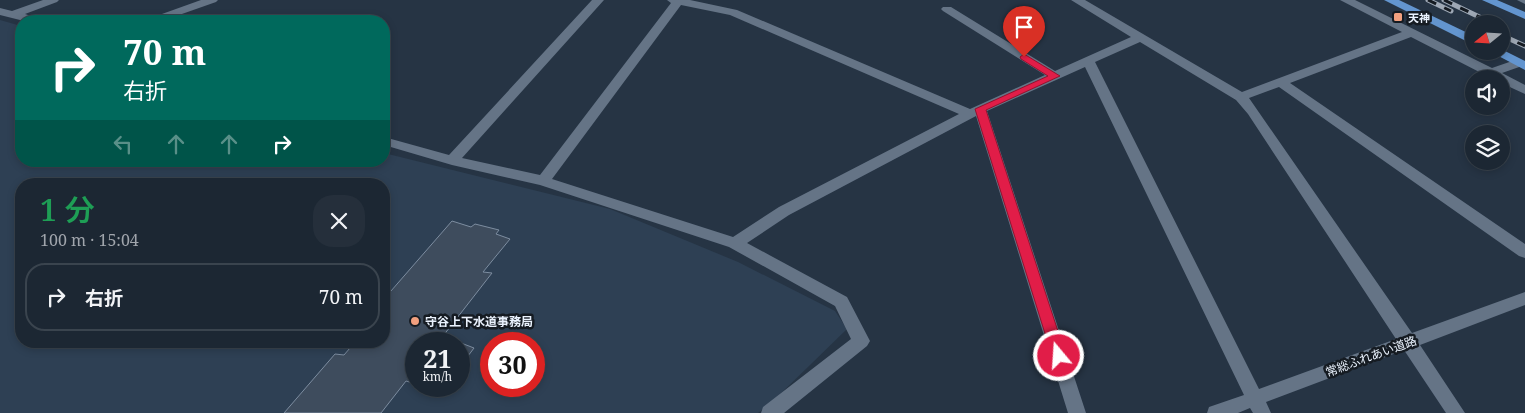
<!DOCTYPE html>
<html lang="ja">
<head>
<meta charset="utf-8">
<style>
  :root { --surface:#1c2733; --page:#252f3b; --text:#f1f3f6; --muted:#a0a5ac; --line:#3a444e }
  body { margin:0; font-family:"Noto Serif","Noto Sans JP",serif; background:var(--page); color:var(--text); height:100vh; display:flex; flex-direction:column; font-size:19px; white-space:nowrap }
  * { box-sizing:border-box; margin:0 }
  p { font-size:16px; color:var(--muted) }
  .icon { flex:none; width:28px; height:28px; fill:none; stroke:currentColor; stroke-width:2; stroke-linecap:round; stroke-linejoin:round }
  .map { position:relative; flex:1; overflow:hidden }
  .drawer { position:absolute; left:15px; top:178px; width:375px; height:170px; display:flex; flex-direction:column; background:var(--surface); border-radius:20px; box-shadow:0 2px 8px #0003,0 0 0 1px var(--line) }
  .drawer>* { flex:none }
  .hud { position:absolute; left:15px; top:15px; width:375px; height:152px; border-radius:20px; box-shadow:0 2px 8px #0003,0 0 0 1px var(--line); background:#00695c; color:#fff; overflow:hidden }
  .needle { width:32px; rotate:252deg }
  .tools { position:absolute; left:1465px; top:15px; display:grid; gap:10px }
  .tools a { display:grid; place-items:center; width:45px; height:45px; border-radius:50%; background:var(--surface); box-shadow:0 2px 8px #0003,0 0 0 1px var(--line); font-size:25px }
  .speed { position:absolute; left:405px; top:332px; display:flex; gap:10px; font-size:25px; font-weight:700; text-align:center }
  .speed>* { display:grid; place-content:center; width:65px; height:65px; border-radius:50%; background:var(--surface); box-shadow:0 2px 8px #0003,0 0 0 1px var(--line); line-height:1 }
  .speed small { font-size:12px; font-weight:400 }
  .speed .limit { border:8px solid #d22; background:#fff; color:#111 }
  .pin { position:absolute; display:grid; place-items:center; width:42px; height:42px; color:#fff; margin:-51px -21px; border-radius:50% 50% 50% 0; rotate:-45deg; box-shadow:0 0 5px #0007 }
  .pin .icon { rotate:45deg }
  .me { position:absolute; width:55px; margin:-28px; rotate:342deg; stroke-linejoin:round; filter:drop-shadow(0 0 4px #0008) }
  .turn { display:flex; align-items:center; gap:18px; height:105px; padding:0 25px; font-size:22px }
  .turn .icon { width:65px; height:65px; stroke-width:2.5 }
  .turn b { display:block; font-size:35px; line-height:42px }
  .lanes { display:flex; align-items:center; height:48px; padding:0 25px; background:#0003; justify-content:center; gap:25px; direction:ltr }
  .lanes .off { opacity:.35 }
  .round { display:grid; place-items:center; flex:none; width:52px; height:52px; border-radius:20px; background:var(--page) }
  .summary { display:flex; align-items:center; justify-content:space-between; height:85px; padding:0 25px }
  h1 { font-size:30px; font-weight:600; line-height:38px; color:#1e9e55 }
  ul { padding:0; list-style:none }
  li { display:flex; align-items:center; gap:15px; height:68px; margin:0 10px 8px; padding:0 15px; border:2px solid var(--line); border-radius:20px }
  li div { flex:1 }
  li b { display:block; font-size:19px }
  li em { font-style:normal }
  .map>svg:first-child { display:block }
</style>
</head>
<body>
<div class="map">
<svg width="1525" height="413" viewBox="0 0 1525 413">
  <rect width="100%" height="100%" fill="#263444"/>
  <path fill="#2e4054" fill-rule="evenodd" d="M 0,20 L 21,26 L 21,161 L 384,161 L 384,153 L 610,209 L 738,262 L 835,311 L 847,329 L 773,401 L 758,413 L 0,413 ZM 21,184 L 384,184 L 384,341 L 21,341 ZM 416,344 L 459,344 L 459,386 L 416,386 ZM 491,344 L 534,344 L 534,386 L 491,386 Z"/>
  <path fill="#3e4c5d" stroke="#7d8da0" d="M 452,221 L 471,227 L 475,224 L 499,230 L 496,234 L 510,239 L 483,272 L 492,273 L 443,336 L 474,348 L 459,368 L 459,344 L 416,344 L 416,384 L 406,381 L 381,413 L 284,413 L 335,354 L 344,355 L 356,341 L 384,341 L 384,299 Z"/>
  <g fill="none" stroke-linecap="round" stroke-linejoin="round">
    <g fill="#657486" fill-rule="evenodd">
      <path d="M 43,0 L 59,0 L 57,2 L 25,14 L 40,19 L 42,21 L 24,21 L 0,15 L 0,8 L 12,11 Z"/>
      <path d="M 201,0 L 218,0 L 216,2 L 162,21 L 146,21 L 148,19 Z"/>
      <path d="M 592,0 L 604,0 L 462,158 L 540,175 L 671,3 L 667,0 L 690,0 L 737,10 L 970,109 L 1045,75 L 943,11 L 941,9 L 943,7 L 951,7 L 1055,71 L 1131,37 L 1071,0 L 1085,0 L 1242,92 L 1402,32 L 1340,0 L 1355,0 L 1492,68 L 1518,59 L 1524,63 L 1522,66 L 1502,73 L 1525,85 L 1525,94 L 1501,83 L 1501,79 L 1493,79 L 1411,37 L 1290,83 L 1525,244 L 1525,258 L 1519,256 L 1279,87 L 1249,98 L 1412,333 L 1525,292 L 1525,305 L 1420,345 L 1465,413 L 1446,413 L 1404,350 L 1266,402 L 1271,413 L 1253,413 L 1250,408 L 1238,413 L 1207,413 L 1209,407 L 1244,395 L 1085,67 L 987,111 L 1086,413 L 1068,413 L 976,116 L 789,215 L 747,243 L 847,297 L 870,341 L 867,346 L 784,413 L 761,413 L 763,407 L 851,339 L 835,306 L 729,247 L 540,185 L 452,165 L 384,145 L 384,137 L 449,155 ZM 681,5 L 730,15 L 959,114 L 779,207 L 733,237 L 552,179 ZM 1140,42 L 1236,100 L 1248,114 L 1396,339 L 1259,389 L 1095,62 Z"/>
      <path d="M 1517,0 L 1525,0 L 1525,4 Z"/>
    </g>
    <g fill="#6395cf" fill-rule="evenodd">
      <path d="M 1384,0 L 1399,0 L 1474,36 L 1474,45 Z"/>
      <path d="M 1482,0 L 1497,0 L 1525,12 L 1525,19 Z"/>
      <path d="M 1501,49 L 1525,61 L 1525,70 L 1489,51 L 1501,51 Z"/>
    </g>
    <defs>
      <g id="rail">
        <path d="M 1428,0 L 1451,11"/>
        <path d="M 1444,0 L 1494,24"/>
        <path d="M 1501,35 L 1525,46"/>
      </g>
    </defs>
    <use href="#rail" stroke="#9ea8b5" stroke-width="5"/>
    <use href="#rail" stroke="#151b22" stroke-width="3" stroke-dasharray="9" stroke-linecap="butt"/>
  </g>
  <path fill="#e11d48" stroke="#92132f" d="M 1024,54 L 1060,76 L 986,110 L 1066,356 L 1064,360 L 1059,362 L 1054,360 L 1052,356 L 975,109 L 1048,76 L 1021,59 L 1020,57 Z"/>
  <g fill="#f2a07f" stroke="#151b22" stroke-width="2">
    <rect x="1393" y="12" width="10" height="10" rx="2.5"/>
    <circle cx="415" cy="321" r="5"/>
  </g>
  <g text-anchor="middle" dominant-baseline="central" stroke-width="5" stroke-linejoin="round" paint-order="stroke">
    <g font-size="11" font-weight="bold" fill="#eaf2fd" stroke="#151b22" text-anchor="start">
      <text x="1408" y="17">天神</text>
    </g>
    <g font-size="12" font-weight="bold" fill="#eaf2fd" stroke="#151b22" text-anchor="start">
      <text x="425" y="321">守谷上下水道事務局</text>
    </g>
    <g font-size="12" fill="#eaf2fd" stroke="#151b22">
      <text transform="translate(1371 356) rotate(-20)">常総ふれあい道路</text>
    </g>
  </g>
</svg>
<div class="tools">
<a><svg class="needle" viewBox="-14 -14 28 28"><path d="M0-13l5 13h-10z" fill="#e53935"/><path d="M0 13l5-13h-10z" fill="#a0a5ac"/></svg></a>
<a><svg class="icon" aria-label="sound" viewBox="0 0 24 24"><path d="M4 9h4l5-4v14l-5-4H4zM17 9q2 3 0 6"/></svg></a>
<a><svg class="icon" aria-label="layers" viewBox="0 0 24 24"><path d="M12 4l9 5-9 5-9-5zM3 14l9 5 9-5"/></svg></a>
</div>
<div class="speed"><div>21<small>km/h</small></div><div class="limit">30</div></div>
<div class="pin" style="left:1024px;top:57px;background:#d93025"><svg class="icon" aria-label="arrive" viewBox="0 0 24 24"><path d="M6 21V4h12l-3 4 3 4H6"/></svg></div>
<svg class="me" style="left:1059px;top:356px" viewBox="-20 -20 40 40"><circle r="17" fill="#e11d48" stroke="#fff" stroke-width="3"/><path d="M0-11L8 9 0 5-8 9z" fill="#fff"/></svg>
<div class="hud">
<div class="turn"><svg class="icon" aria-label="right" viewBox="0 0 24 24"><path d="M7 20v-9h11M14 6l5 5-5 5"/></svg><div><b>70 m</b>右折</div></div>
<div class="lanes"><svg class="icon off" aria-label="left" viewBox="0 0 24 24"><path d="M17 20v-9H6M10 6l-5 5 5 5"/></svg><svg class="icon off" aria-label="ahead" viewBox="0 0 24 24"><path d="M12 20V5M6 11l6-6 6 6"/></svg><svg class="icon off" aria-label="ahead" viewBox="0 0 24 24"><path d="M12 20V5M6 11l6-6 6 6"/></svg><svg class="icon" aria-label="right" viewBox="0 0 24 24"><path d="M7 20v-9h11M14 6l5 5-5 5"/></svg></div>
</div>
<section class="drawer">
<div class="summary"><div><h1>1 分</h1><p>100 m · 15:04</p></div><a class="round"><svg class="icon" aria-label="close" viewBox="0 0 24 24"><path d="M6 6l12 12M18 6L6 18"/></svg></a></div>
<ul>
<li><svg class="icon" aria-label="right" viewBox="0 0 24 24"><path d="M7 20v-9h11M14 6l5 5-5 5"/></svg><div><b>右折</b></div><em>70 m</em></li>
</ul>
</section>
</div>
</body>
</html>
